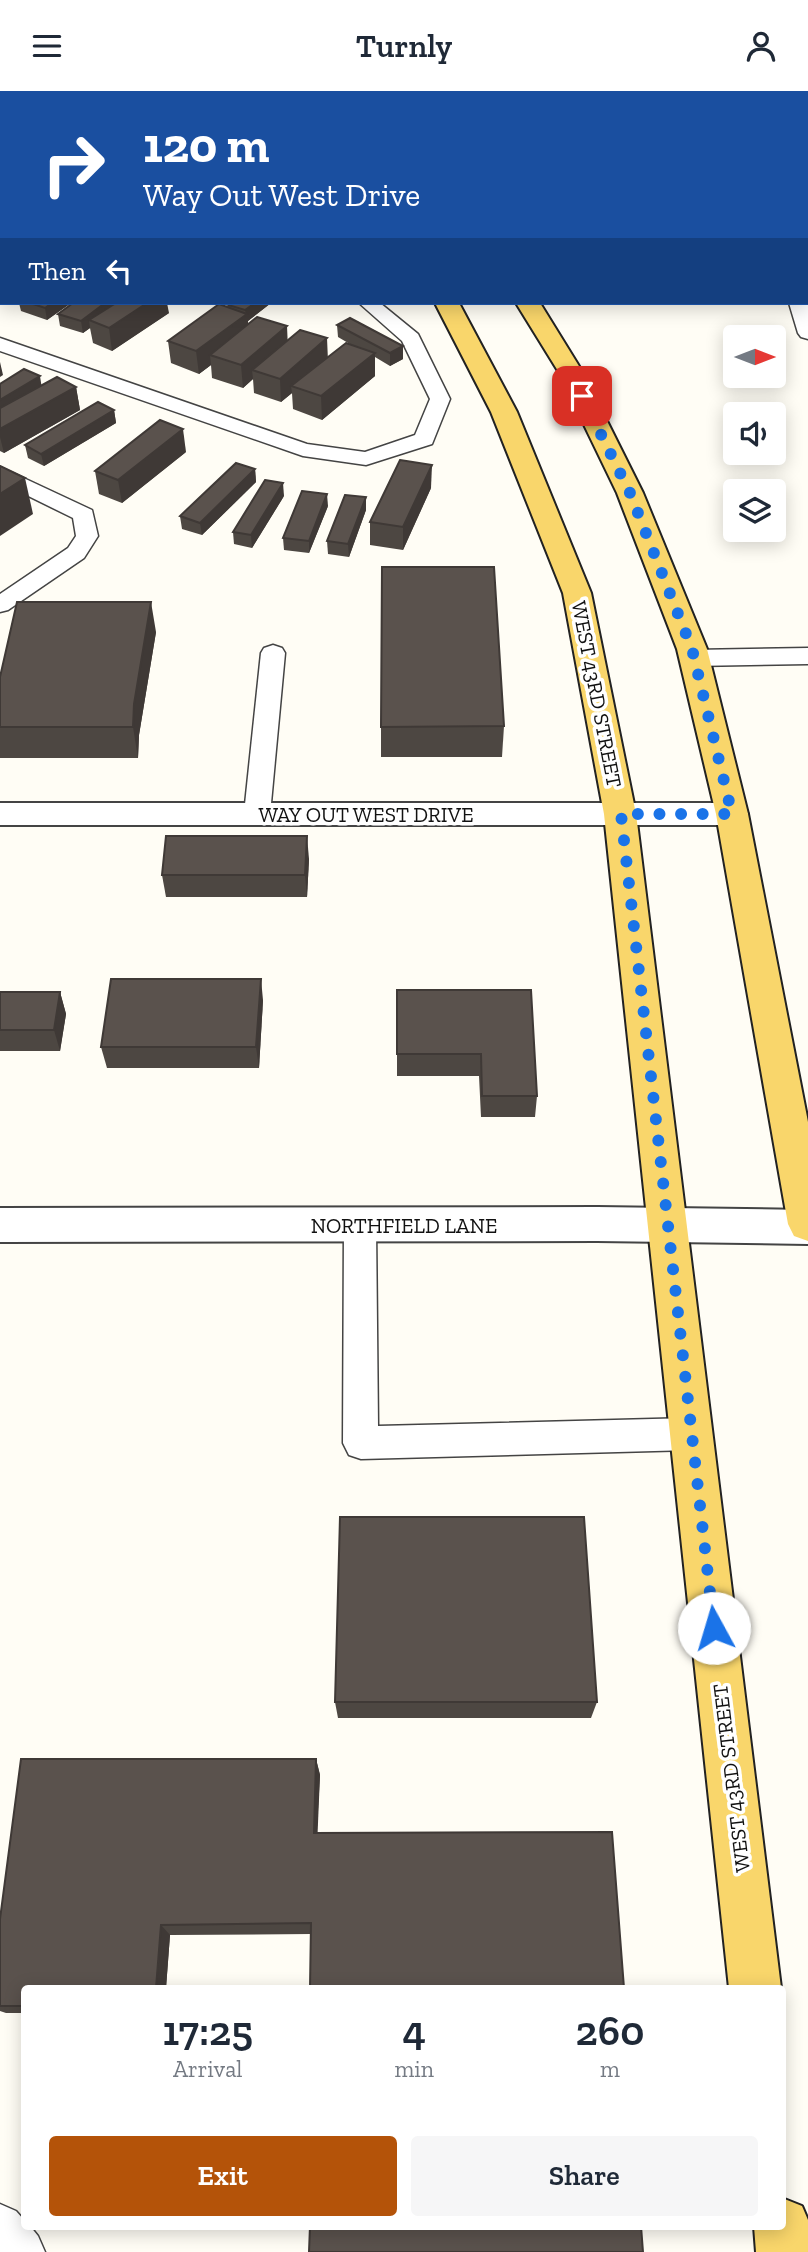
<!DOCTYPE html>
<html lang="en">
<head>
<meta charset="utf-8">
<style>
  :root { --surface:#fff; --page:#f6f6f7; --text:#1f2937; --muted:#747a83; --accent:#b45309 }
  body { margin:0; font-family:"Zilla Slab",serif; background:var(--page); color:var(--text); height:100vh; display:flex; flex-direction:column; font-size:26px; white-space:nowrap }
  * { box-sizing:border-box; margin:0 }
  p { font-size:23px; color:var(--muted) }
  .icon { flex:none; width:38px; height:38px; fill:none; stroke:currentColor; stroke-width:2; stroke-linecap:round; stroke-linejoin:round }
  .map { position:relative; flex:1; overflow:hidden }
  .drawer { position:absolute; left:21px; top:1894px; width:765px; height:245px; display:flex; flex-direction:column; background:var(--surface); border-radius:7px; box-shadow:0 4px 18px #0003 }
  .drawer>* { flex:none }
  .top-card { position:absolute; left:0px; top:0px; width:808px; height:214px; box-shadow:0 4px 18px #0003; background:#1a4fa0; color:#fff; overflow:hidden }
  .needle { width:46px; rotate:90deg }
  .tools { position:absolute; left:723px; top:234px; display:grid; gap:14px }
  .tools a { display:grid; place-items:center; width:63px; height:63px; border-radius:7px; background:var(--surface); box-shadow:0 4px 18px #0003; font-size:35px }
  .pin { position:absolute; display:grid; place-items:center; width:60px; height:60px; color:#fff; margin:-30px; border-radius:14px; box-shadow:0 4px 10px #0006 }
  .me { position:absolute; width:77px; margin:-38px; rotate:354deg; stroke-linejoin:round; filter:drop-shadow(0 0 5px #0008) }
  .turn { display:flex; align-items:center; gap:24px; height:147px; padding:0 28px; font-size:32px }
  .turn .icon { width:91px; height:91px; stroke-width:2.5 }
  .turn b { display:block; font-size:49px; line-height:60px }
  .then { display:flex; align-items:center; height:66px; padding:0 28px; background:#0003; gap:14px; font-size:26px }
  .eta { display:flex; justify-content:space-evenly; align-items:center; height:119px; text-align:center }
  .eta b { font-size:42px; font-weight:600; line-height:49px }
  .primary-button { display:flex; gap:14px; margin-top:auto; padding:14px 28px }
  .primary-button a { flex:1; height:80px; border-radius:7px; background:var(--accent); color:#fff; font-size:28px; font-weight:600; line-height:80px; text-align:center }
  .primary-button a+a { background:var(--page); color:var(--text) }
  header { display:flex; justify-content:space-between; align-items:center; height:91px; padding:0 28px; background:var(--surface); font-size:32px; font-weight:600 }
  .map>svg:first-child { display:block }
</style>
</head>
<body>
<header><svg class="icon" aria-label="menu" viewBox="0 0 24 24"><path d="M4 6h16M4 12h16M4 18h16"/></svg>Turnly<svg class="icon" aria-label="person" viewBox="0 0 24 24"><circle cx="12" cy="8" r="4"/><path d="M4 21q1-7 8-7t8 7"/></svg></header>
<div class="map">
<svg width="808" height="2161" viewBox="0 0 808 2161">
  <rect width="100%" height="100%" fill="#fffdf5"/>
  <g fill="none" stroke-linecap="round" stroke-linejoin="round">
    <defs>
      <g id="lane">
        <path d="M 149,0 L 170,0 L 171,2 L 150,2 Z"/>
        <path d="M 360,0 L 382,0 L 359,2 Z"/>
        <path d="M 580,0 L 600,0 L 601,2 L 581,2 Z"/>
        <rect x="807" y="55" width="1" height="10"/>
        <rect x="0" y="67" width="2" height="10"/>
        <path d="M 807,209 L 808,211 L 808,248 L 801,246 L 798,242 L 789,212 L 807,212 Z"/>
        <path d="M 359,212 L 380,212 L 418,243 L 450,308 L 432,353 L 366,374 L 303,365 L 0,260 L 0,247 L 307,353 L 365,361 L 415,344 L 430,308 L 402,250 Z"/>
        <path d="M 0,376 L 92,419 L 98,445 L 84,467 L 8,519 L 0,521 L 0,503 L 68,457 L 76,445 L 73,427 L 0,391 Z"/>
        <path d="M 273,554 L 282,557 L 285,562 L 270,723 L 266,730 L 257,732 L 248,730 L 244,723 L 261,562 L 264,557 Z"/>
        <path d="M 808,557 L 808,573 L 693,575 L 684,572 L 681,567 L 684,562 L 693,559 Z"/>
        <path d="M 360,1120 L 371,1124 L 376,1134 L 378,1335 L 691,1327 L 703,1331 L 709,1343 L 703,1355 L 691,1359 L 361,1368 L 349,1364 L 343,1352 L 344,1134 L 349,1124 Z"/>
        <path d="M 0,2113 L 16,2120 L 24,2129 L 24,2135 L 30,2135 L 38,2145 L 45,2161 L 0,2161 Z"/>
      </g>
      <g id="street">
        <path d="M 0,712 L 732,712 L 743,715 L 748,723 L 743,731 L 732,734 L 0,734 Z"/>
        <path d="M 597,1116 L 808,1119 L 808,1153 L 597,1150 L 0,1151 L 0,1117 Z"/>
      </g>
      <g id="secondary">
        <path d="M 808,99 L 808,113 L 807,113 L 807,100 Z"/>
        <rect x="807" y="131" width="1" height="14"/>
      </g>
      <g id="primary">
        <path d="M 259,0 L 280,0 L 281,2 L 260,2 Z"/>
        <path d="M 327,0 L 348,0 L 349,2 L 328,2 Z"/>
        <path d="M 435,212 L 459,212 L 517,321 L 591,502 L 636,723 L 781,1897 L 729,1897 L 604,723 L 563,502 L 491,321 Z"/>
        <path d="M 516,212 L 540,212 L 582,280 L 643,402 L 707,558 L 748,723 L 808,1031 L 808,1150 L 794,1145 L 788,1133 L 716,723 L 677,558 L 617,402 L 558,280 Z"/>
        <path d="M 782,2107 L 802,2115 L 808,2129 L 808,2161 L 756,2161 L 754,2135 L 782,2135 Z"/>
      </g>
    </defs>
    <use href="#lane" stroke="#444" stroke-width="3"/>
    <use href="#street" stroke="#444" stroke-width="4"/>
    <use href="#secondary" stroke="#333" stroke-width="4"/>
    <use href="#primary" stroke="#222" stroke-width="4"/>
    <use href="#lane" fill="#fff" fill-rule="evenodd"/>
    <use href="#street" fill="#fff" fill-rule="evenodd"/>
    <use href="#secondary" fill="#fff6b0" fill-rule="evenodd"/>
    <use href="#primary" fill="#f9d66b" fill-rule="evenodd"/>
  </g>
  <g fill="#4d4742">
    <path d="M 721,0 L 808,0 L 808,28 L 807,28 L 807,2 L 721,2 Z"/>
    <path d="M 2,130 L 2,157 L 0,157 L 0,131 Z"/>
    <path d="M 2,188 L 2,209 L 0,208 L 0,189 Z"/>
    <path d="M 19,212 L 71,212 L 47,229 L 21,220 Z"/>
    <path d="M 231,212 L 271,212 L 248,230 L 248,233 L 328,266 L 355,256 L 338,246 L 337,234 L 403,268 L 390,275 L 375,266 L 375,285 L 322,329 L 293,318 L 292,302 L 281,311 L 254,302 L 253,288 L 243,297 L 212,287 L 211,274 L 199,283 L 171,272 L 168,250 L 228,216 L 228,214 Z"/>
    <path d="M 169,222 L 112,260 L 93,252 L 90,237 L 83,242 L 60,235 L 58,223 Z"/>
    <path d="M 0,293 L 76,296 L 80,319 L 4,362 L 0,360 Z"/>
    <path d="M 114,319 L 116,332 L 44,375 L 28,367 L 25,354 Z"/>
    <path d="M 186,361 L 122,412 L 99,403 L 95,380 Z"/>
    <path d="M 255,378 L 256,391 L 202,444 L 182,438 L 180,425 Z"/>
    <path d="M 431,397 L 403,459 L 370,454 L 370,431 Z"/>
    <path d="M 284,405 L 252,457 L 234,453 L 233,441 Z"/>
    <path d="M 366,406 L 366,419 L 349,466 L 328,463 L 327,450 Z"/>
    <path d="M 328,415 L 309,462 L 284,459 L 283,447 Z"/>
    <path d="M 156,541 L 139,644 L 138,667 L 0,667 L 0,586 Z"/>
    <path d="M 504,635 L 502,666 L 381,666 L 381,636 Z"/>
    <path d="M 309,768 L 307,806 L 166,806 L 162,784 Z"/>
    <path d="M 397,899 L 537,1005 L 535,1026 L 481,1026 L 479,985 L 397,985 Z"/>
    <path d="M 0,901 L 60,901 L 66,923 L 60,960 L 0,960 Z"/>
    <path d="M 263,909 L 259,977 L 107,977 L 101,956 Z"/>
    <path d="M 335,1611 L 597,1611 L 591,1627 L 338,1627 Z"/>
    <path d="M 316,1668 L 320,1684 L 311,1843 L 170,1844 L 166,1897 L 24,1897 L 24,1922 L 6,1922 L 0,1920 L 0,1828 Z"/>
  </g>
  <g fill="#3f3936">
    <path d="M 52,212 L 71,212 L 47,229 L 45,217 Z"/>
    <path d="M 105,212 L 117,212 L 89,229 L 90,237 L 83,242 L 81,230 Z"/>
    <path d="M 147,212 L 167,212 L 169,222 L 112,260 L 109,237 Z"/>
    <path d="M 255,212 L 271,212 L 248,230 L 249,245 L 210,264 L 211,274 L 199,283 L 196,260 L 246,224 L 245,219 Z"/>
    <path d="M 287,235 L 288,258 L 252,279 L 253,288 L 243,297 L 241,274 Z"/>
    <path d="M 327,247 L 328,270 L 291,295 L 292,302 L 281,311 L 280,288 Z"/>
    <path d="M 403,255 L 403,268 L 390,275 L 390,262 Z"/>
    <path d="M 375,262 L 375,285 L 322,329 L 321,305 Z"/>
    <path d="M 0,271 L 3,284 L 0,286 Z"/>
    <path d="M 40,285 L 42,298 L 0,323 L 0,309 Z"/>
    <path d="M 76,296 L 80,319 L 4,362 L 0,346 L 0,338 Z"/>
    <path d="M 114,319 L 116,332 L 44,375 L 41,363 Z"/>
    <path d="M 183,338 L 186,361 L 122,412 L 118,389 Z"/>
    <path d="M 432,374 L 431,397 L 403,459 L 403,436 Z"/>
    <path d="M 255,378 L 256,391 L 202,444 L 200,432 Z"/>
    <path d="M 25,387 L 33,423 L 0,445 L 0,403 Z"/>
    <path d="M 283,392 L 284,405 L 252,457 L 251,444 Z"/>
    <path d="M 327,403 L 328,415 L 309,462 L 309,450 Z"/>
    <path d="M 366,406 L 366,419 L 349,466 L 348,453 Z"/>
    <path d="M 151,511 L 156,541 L 139,644 L 138,667 L 133,636 L 134,613 Z"/>
    <path d="M 307,745 L 309,768 L 307,806 L 305,784 Z"/>
    <path d="M 261,888 L 263,909 L 259,977 L 256,956 Z"/>
    <path d="M 60,901 L 66,923 L 60,960 L 54,939 Z"/>
    <path d="M 316,1668 L 320,1684 L 317,1756 L 314,1742 Z"/>
    <path d="M 161,1834 L 170,1844 L 166,1897 L 156,1897 Z"/>
  </g>
  <g fill="#5a524d" stroke="#3f3936" stroke-width="2">
    <path d="M 30,212 L 52,212 L 45,217 Z"/>
    <path d="M 73,212 L 105,212 L 81,230 L 58,223 Z"/>
    <path d="M 116,212 L 147,212 L 109,237 L 89,229 Z"/>
    <path d="M 231,212 L 255,212 L 245,219 L 228,214 Z"/>
    <path d="M 219,213 L 247,223 L 196,260 L 168,250 Z"/>
    <path d="M 257,226 L 287,235 L 241,274 L 210,264 Z"/>
    <path d="M 350,227 L 403,255 L 390,262 L 337,234 Z"/>
    <path d="M 300,239 L 327,247 L 280,288 L 252,279 Z"/>
    <path d="M 346,252 L 375,262 L 321,305 L 291,295 Z"/>
    <path d="M 24,278 L 40,285 L 0,309 L 0,293 Z"/>
    <path d="M 57,286 L 76,296 L 0,338 L 0,317 Z"/>
    <path d="M 98,311 L 114,319 L 41,363 L 25,354 Z"/>
    <path d="M 160,329 L 183,338 L 118,389 L 95,380 Z"/>
    <path d="M 400,369 L 432,374 L 403,436 L 370,431 Z"/>
    <path d="M 236,372 L 255,378 L 200,432 L 180,425 Z"/>
    <path d="M 0,375 L 25,387 L 0,403 Z"/>
    <path d="M 265,389 L 283,392 L 251,444 L 233,441 Z"/>
    <path d="M 302,400 L 327,403 L 309,450 L 283,447 Z"/>
    <path d="M 345,404 L 366,406 L 348,453 L 327,450 Z"/>
    <path d="M 382,476 L 494,476 L 504,635 L 381,636 Z"/>
    <path d="M 17,511 L 151,511 L 134,613 L 133,636 L 0,636 L 0,586 Z"/>
    <path d="M 166,745 L 307,745 L 305,784 L 162,784 Z"/>
    <path d="M 111,888 L 261,888 L 256,956 L 101,956 Z"/>
    <path d="M 397,899 L 531,899 L 537,1005 L 482,1005 L 481,963 L 397,963 Z"/>
    <path d="M 0,901 L 60,901 L 54,939 L 0,939 Z"/>
    <path d="M 340,1426 L 584,1426 L 597,1611 L 335,1611 Z"/>
    <path d="M 21,1668 L 316,1668 L 314,1742 L 612,1741 L 624,1897 L 310,1897 L 311,1832 L 161,1834 L 156,1897 L 24,1897 L 24,1915 L 0,1915 L 0,1828 Z"/>
    <path d="M 310,2135 L 641,2135 L 643,2161 L 309,2161 Z"/>
  </g>
  <g fill="none" stroke-linecap="round" stroke-linejoin="round">
    <path stroke="#1a73e8" stroke-width="12" stroke-dasharray="0 21.6" d="M 582,305 L 630,402 L 692,558 L 732,723 L 621,723 L 714,1537"/>
  </g>
  <g text-anchor="middle" dominant-baseline="central" stroke-width="7" stroke-linejoin="round" paint-order="stroke">
    <g font-size="21" fill="#111" stroke="#fff">
      <text transform="translate(597 603) rotate(79)">WEST 43RD STREET</text>
      <text x="366" y="723">WAY OUT WEST DRIVE</text>
      <text x="404" y="1134">NORTHFIELD LANE</text>
      <text transform="translate(731 1687) rotate(-97)">WEST 43RD STREET</text>
    </g>
  </g>
</svg>
<div class="tools">
<a><svg class="needle" viewBox="-14 -14 28 28"><path d="M0-13l5 13h-10z" fill="#e53935"/><path d="M0 13l5-13h-10z" fill="#747a83"/></svg></a>
<a><svg class="icon" aria-label="sound" viewBox="0 0 24 24"><path d="M4 9h4l5-4v14l-5-4H4zM17 9q2 3 0 6"/></svg></a>
<a><svg class="icon" aria-label="layers" viewBox="0 0 24 24"><path d="M12 4l9 5-9 5-9-5zM3 14l9 5 9-5"/></svg></a>
</div>
<div class="pin" style="left:582px;top:305px;background:#d93025"><svg class="icon" aria-label="arrive" viewBox="0 0 24 24"><path d="M6 21V4h12l-3 4 3 4H6"/></svg></div>
<svg class="me" style="left:714px;top:1537px" viewBox="-20 -20 40 40"><circle r="19" fill="#fff"/><path d="M0-13L10 11 0 6-10 11z" fill="#1a73e8"/></svg>
<div class="top-card">
<div class="turn"><svg class="icon" aria-label="right" viewBox="0 0 24 24"><path d="M7 20v-9h11M14 6l5 5-5 5"/></svg><div><b>120 m</b>Way Out West Drive</div></div>
<div class="then">Then<svg class="icon" aria-label="left" viewBox="0 0 24 24"><path d="M17 20v-9H6M10 6l-5 5 5 5"/></svg></div>
</div>
<section class="drawer">
<div class="eta">
<div><b>17:25</b><p>Arrival</p></div>
<div><b>4</b><p>min</p></div>
<div><b>260</b><p>m</p></div>
</div>
<div class="primary-button"><a>Exit</a><a>Share</a></div>
</section>
</div>
</body>
</html>
